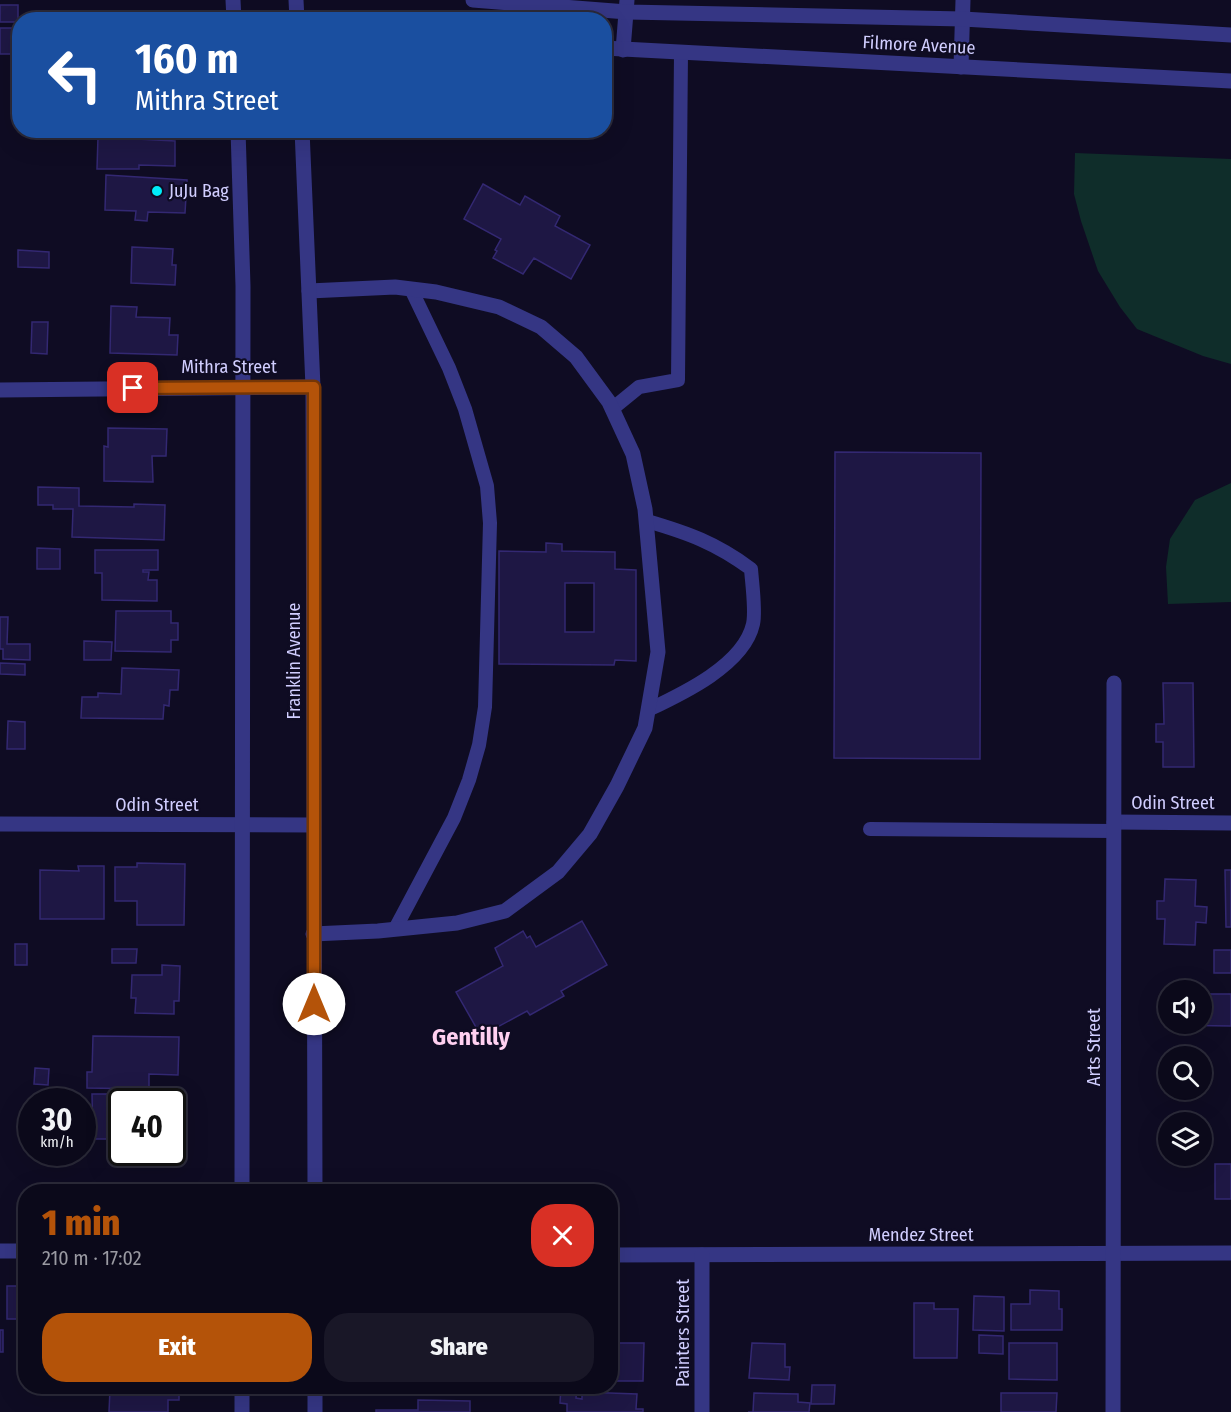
<!DOCTYPE html>
<html lang="en">
<head>
<meta charset="utf-8">
<style>
  :root { --surface:#0b091a; --page:#191727; --text:#f1f3f6; --muted:#9a9aa2; --line:#2b2a39; --accent:#b45309 }
  body { margin:0; font-family:"Fira Sans Condensed",sans-serif; background:var(--page); color:var(--text); height:100vh; display:flex; flex-direction:column; font-size:22px; white-space:nowrap }
  * { box-sizing:border-box; margin:0 }
  p { font-size:20px; color:var(--muted) }
  .icon { flex:none; width:33px; height:33px; fill:none; stroke:currentColor; stroke-width:2; stroke-linecap:round; stroke-linejoin:round }
  .map { position:relative; flex:1; overflow:hidden }
  .details { position:absolute; left:18px; top:1184px; width:600px; height:210px; display:flex; flex-direction:column; background:var(--surface); border-radius:24px; box-shadow:0 6px 24px #0002,0 0 0 2px var(--line) }
  .details>* { flex:none }
  .guide { position:absolute; left:12px; top:12px; width:600px; height:126px; border-radius:24px; box-shadow:0 6px 24px #0002,0 0 0 2px var(--line); background:#1a4fa0; color:#fff; overflow:hidden }
  .tools { position:absolute; left:1158px; top:980px; display:grid; gap:12px }
  .tools a { display:grid; place-items:center; width:54px; height:54px; border-radius:50%; background:var(--surface); box-shadow:0 6px 24px #0002,0 0 0 2px var(--line); font-size:30px }
  .speed { position:absolute; left:18px; top:1088px; display:flex; gap:12px; font-size:30px; font-weight:700; text-align:center }
  .speed>* { display:grid; place-content:center; width:78px; height:78px; border-radius:50%; background:var(--surface); box-shadow:0 6px 24px #0002,0 0 0 2px var(--line); line-height:1 }
  .speed small { font-size:15px; font-weight:400 }
  .speed .limit { border:3px solid #111; border-radius:9px; background:#fff; color:#111 }
  .pin { position:absolute; display:grid; place-items:center; width:51px; height:51px; color:#fff; margin:-26px; border-radius:12px; box-shadow:0 3px 9px #0006 }
  .me { position:absolute; width:66px; margin:-33px; rotate:0deg; stroke-linejoin:round; filter:drop-shadow(0 0 4px #0008) }
  .turn { display:flex; align-items:center; gap:21px; height:126px; padding:0 24px; font-size:27px }
  .turn .icon { width:78px; height:78px; stroke-width:2.5 }
  .turn b { display:block; font-size:42px; line-height:51px }
  .round { display:grid; place-items:center; flex:none; width:63px; height:63px; border-radius:24px; background:var(--page) }
  .head { display:flex; align-items:center; justify-content:space-between; height:102px; padding:0 24px }
  h1 { font-size:36px; font-weight:800; line-height:45px; color:var(--accent) }
  .cta { display:flex; gap:12px; margin-top:auto; padding:12px 24px }
  .cta a { flex:1; height:69px; border-radius:24px; background:var(--accent); color:#fff; font-size:24px; font-weight:800; line-height:69px; text-align:center }
  .cta a+a { background:var(--page); color:var(--text) }
  .map>svg:first-child { display:block }
</style>
</head>
<body>
<div class="map">
<svg width="1231" height="1412" viewBox="0 0 1231 1412">
  <rect width="100%" height="100%" fill="#0f0c23"/>
  <g fill="#0f2d2a">
    <path d="M 1075,153 L 1231,159 L 1231,364 L 1203,356 L 1137,329 L 1120,307 L 1098,271 L 1081,221 L 1074,194 Z"/>
    <path d="M 1231,483 L 1231,602 L 1168,604 L 1166,567 L 1170,539 L 1195,500 Z"/>
  </g>
  <g fill="#1e1744" stroke="#332872" stroke-width="1.5" fill-rule="evenodd">
    <rect x="0" y="5" width="18" height="17"/>
    <path d="M 92,12 L 177,13 L 177,20 L 92,20 Z"/>
    <rect x="0" y="28" width="16" height="26"/>
    <path d="M 65,130 L 175,130 L 175,135 L 65,134 Z"/>
    <path d="M 98,137 L 175,141 L 175,166 L 139,165 L 139,169 L 97,169 Z"/>
    <path d="M 106,175 L 187,180 L 185,213 L 148,212 L 147,221 L 135,220 L 136,211 L 105,210 Z"/>
    <path d="M 483,184 L 520,205 L 525,196 L 560,216 L 555,226 L 590,245 L 571,279 L 534,258 L 523,274 L 493,258 L 497,251 L 495,250 L 501,239 L 464,219 Z"/>
    <path d="M 132,247 L 173,249 L 172,265 L 176,265 L 175,285 L 131,283 Z"/>
    <path d="M 18,250 L 49,252 L 49,268 L 18,267 Z"/>
    <path d="M 111,306 L 137,307 L 136,317 L 170,318 L 169,335 L 178,335 L 177,355 L 110,353 Z"/>
    <path d="M 32,322 L 48,322 L 47,354 L 31,353 Z"/>
    <path d="M 108,428 L 167,429 L 166,456 L 152,456 L 153,482 L 104,481 L 104,446 L 108,447 Z"/>
    <path d="M 835,452 L 981,453 L 980,759 L 834,758 Z"/>
    <path d="M 38,487 L 79,488 L 79,506 L 134,507 L 134,504 L 165,505 L 164,540 L 72,537 L 73,509 L 53,509 L 53,505 L 38,505 Z"/>
    <path d="M 546,543 L 562,544 L 562,551 L 615,552 L 615,569 L 636,570 L 636,661 L 615,660 L 614,665 L 499,664 L 499,551 L 546,552 ZM 565,583 L 594,583 L 594,632 L 565,632 Z"/>
    <path d="M 37,548 L 60,549 L 60,569 L 37,569 Z"/>
    <path d="M 95,550 L 158,550 L 158,570 L 143,570 L 143,572 L 149,572 L 148,580 L 157,580 L 157,601 L 102,600 L 102,573 L 95,573 Z"/>
    <path d="M 116,611 L 171,611 L 171,623 L 178,623 L 178,640 L 171,640 L 171,652 L 115,651 Z"/>
    <path d="M 0,617 L 8,617 L 7,644 L 30,644 L 30,660 L 3,659 L 3,649 L 0,649 Z"/>
    <path d="M 84,641 L 112,642 L 111,660 L 84,660 Z"/>
    <path d="M 0,663 L 25,664 L 25,675 L 0,674 Z"/>
    <path d="M 122,668 L 179,670 L 178,690 L 170,690 L 169,706 L 164,705 L 163,719 L 81,718 L 82,697 L 98,697 L 98,693 L 121,694 Z"/>
    <path d="M 1163,683 L 1193,683 L 1194,767 L 1163,767 L 1163,742 L 1156,742 L 1156,724 L 1164,724 Z"/>
    <path d="M 8,721 L 25,722 L 25,749 L 7,749 Z"/>
    <path d="M 137,863 L 185,864 L 184,925 L 137,925 L 137,901 L 115,901 L 115,867 L 137,867 Z"/>
    <path d="M 78,866 L 104,866 L 104,919 L 40,919 L 40,870 L 79,871 Z"/>
    <path d="M 1225,870 L 1231,870 L 1231,927 L 1226,927 Z"/>
    <path d="M 1165,879 L 1196,880 L 1195,906 L 1207,907 L 1206,923 L 1196,922 L 1195,945 L 1164,944 L 1165,919 L 1157,919 L 1157,901 L 1164,901 Z"/>
    <path d="M 582,921 L 607,965 L 561,991 L 564,996 L 530,1015 L 527,1011 L 481,1036 L 456,992 L 503,966 L 495,948 L 523,931 L 527,938 L 530,936 L 536,947 Z"/>
    <rect x="15" y="944" width="12" height="21"/>
    <path d="M 112,949 L 137,949 L 136,963 L 112,963 Z"/>
    <rect x="1214" y="950" width="17" height="23"/>
    <path d="M 162,965 L 180,966 L 179,1001 L 174,1001 L 174,1014 L 135,1013 L 136,998 L 131,998 L 132,975 L 162,975 Z"/>
    <path d="M 1164,993 L 1168,993 L 1168,1023 L 1202,1023 L 1202,994 L 1231,994 L 1231,1026 L 1164,1025 Z"/>
    <path d="M 93,1036 L 179,1037 L 178,1075 L 149,1074 L 149,1089 L 87,1088 L 87,1072 L 92,1072 Z"/>
    <path d="M 35,1068 L 49,1069 L 48,1085 L 34,1084 Z"/>
    <path d="M 92,1094 L 138,1094 L 138,1101 L 122,1101 L 122,1139 L 93,1139 Z"/>
    <rect x="172" y="1102" width="9" height="37"/>
    <rect x="1215" y="1164" width="16" height="35"/>
    <rect x="7" y="1286" width="19" height="33"/>
    <path d="M 1030,1290 L 1059,1291 L 1059,1309 L 1062,1309 L 1062,1330 L 1011,1330 L 1011,1304 L 1030,1304 Z"/>
    <path d="M 974,1296 L 1004,1297 L 1004,1331 L 973,1330 Z"/>
    <path d="M 914,1303 L 934,1303 L 934,1309 L 958,1309 L 957,1358 L 914,1358 Z"/>
    <rect x="0" y="1330" width="3" height="22"/>
    <path d="M 21,1333 L 26,1334 L 26,1353 L 21,1353 Z"/>
    <path d="M 979,1335 L 1003,1336 L 1003,1354 L 979,1353 Z"/>
    <path d="M 610,1343 L 644,1343 L 643,1381 L 610,1381 Z"/>
    <path d="M 752,1343 L 785,1344 L 785,1367 L 790,1367 L 789,1380 L 749,1378 Z"/>
    <path d="M 1009,1343 L 1057,1343 L 1057,1380 L 1009,1379 Z"/>
    <path d="M 812,1385 L 835,1385 L 834,1404 L 811,1404 Z"/>
    <path d="M 94,1386 L 179,1386 L 179,1400 L 168,1400 L 168,1412 L 109,1412 L 110,1389 L 94,1389 Z"/>
    <rect x="371" y="1386" width="63" height="9"/>
    <path d="M 561,1386 L 577,1386 L 576,1398 L 582,1399 L 582,1392 L 637,1394 L 636,1409 L 643,1409 L 643,1412 L 567,1412 L 567,1404 L 560,1403 Z"/>
    <path d="M 754,1393 L 798,1394 L 798,1402 L 810,1403 L 809,1412 L 748,1412 L 753,1412 Z"/>
    <path d="M 1001,1393 L 1057,1393 L 1056,1412 L 1001,1412 Z"/>
    <path d="M 418,1400 L 470,1401 L 470,1412 L 376,1412 L 376,1410 L 418,1410 Z"/>
  </g>
  <g fill="none" stroke-linecap="round" stroke-linejoin="round">
    <g stroke="#353684" stroke-width="14">
      <path d="M 612,409 L 639,387 L 678,380 L 681,53"/>
      <path d="M 647,521 C 688,533 716,543 751,569 C 752,583 756,611 753,624 C 744,665 682,694 648,710"/>
      <path d="M 870,829 L 1114,831"/>
      <path d="M 395,929 L 454,818 L 469,780 L 479,745 L 485,707 L 490,523 L 487,486 L 465,409 L 449,368 L 411,289"/>
    </g>
    <g stroke="#353684" stroke-width="15">
      <path d="M 623,50 L 627,0"/>
      <path d="M 961,67 L 963,0"/>
      <path d="M 309,291 L 395,287 L 436,292 L 499,307 L 541,327 L 576,357 L 609,402 L 633,454 L 645,509 L 658,652 L 645,728 L 617,786 L 590,834 L 558,872 L 505,911 L 457,923 L 378,931 L 313,934"/>
      <path d="M 0,390 L 313,387"/>
      <path d="M 1114,822 L 1231,823"/>
      <path d="M 0,824 L 313,825"/>
      <path d="M 0,1251 L 26,1251"/>
      <path d="M 610,1255 L 1231,1253"/>
      <path d="M 702,1412 L 702,1255"/>
      <path d="M 1113,1412 L 1114,683"/>
    </g>
    <g stroke="#353684" stroke-width="15">
      <path d="M 233,0 L 234,20"/>
      <path d="M 296,0 L 297,20"/>
      <path d="M 473,0 L 627,12 L 963,19 L 1231,35"/>
      <path d="M 604,48 L 1231,81"/>
      <path d="M 238,130 L 243,286 L 242,1191"/>
      <path d="M 302,130 L 313,387 L 315,1191"/>
      <path d="M 315,1386 L 315,1412"/>
      <path d="M 242,1412 L 242,1386"/>
    </g>
  </g>
  <g fill="none" stroke-linecap="round" stroke-linejoin="round">
    <defs>
      <path id="route" d="M 133,388 L 314,387 L 314,1004"/>
    </defs>
    <use href="#route" stroke="#753606" stroke-width="15"/>
    <use href="#route" stroke="#b45309" stroke-width="10"/>
  </g>
  <circle fill="#00ecf9" stroke="#0f0c23" stroke-width="2" cx="157" cy="191" r="6"/>
  <g text-anchor="middle" dominant-baseline="central" stroke-width="4.5" stroke-linejoin="round" paint-order="stroke">
    <g font-size="18" fill="#d1ceff" stroke="#0f0c23">
      <text transform="translate(919 45) rotate(3)">Filmore Avenue</text>
      <text x="229" y="367">Mithra Street</text>
      <text transform="translate(294 661) rotate(-90)">Franklin Avenue</text>
      <text x="1173" y="803">Odin Street</text>
      <text x="157" y="805">Odin Street</text>
      <text transform="translate(1094 1047) rotate(-90)">Arts Street</text>
      <text x="921" y="1235">Mendez Street</text>
      <text transform="translate(683 1333) rotate(-90)">Painters Street</text>
    </g>
    <g font-size="18" fill="#d1ceff" stroke="#0f0c23" text-anchor="start">
      <text x="169" y="191">JuJu Bag</text>
    </g>
    <g font-size="24" font-weight="bold" fill="#ffd0f0" stroke="#0f0c23">
      <text x="471" y="1037">Gentilly</text>
    </g>
  </g>
</svg>
<div class="tools">
<a><svg class="icon" aria-label="sound" viewBox="0 0 24 24"><path d="M4 9h4l5-4v14l-5-4H4zM17 9q2 3 0 6"/></svg></a>
<a><svg class="icon" aria-label="search" viewBox="0 0 24 24"><circle cx="10" cy="10" r="6"/><path d="M15 15l6 6"/></svg></a>
<a><svg class="icon" aria-label="layers" viewBox="0 0 24 24"><path d="M12 4l9 5-9 5-9-5zM3 14l9 5 9-5"/></svg></a>
</div>
<div class="speed"><div>30<small>km/h</small></div><div class="limit">40</div></div>
<div class="pin" style="left:133px;top:388px;background:#d93025"><svg class="icon" aria-label="arrive" viewBox="0 0 24 24"><path d="M6 21V4h12l-3 4 3 4H6"/></svg></div>
<svg class="me" style="left:314px;top:1004px" viewBox="-20 -20 40 40"><circle r="19" fill="#fff"/><path d="M0-13L10 11 0 6-10 11z" fill="#b45309"/></svg>
<div class="guide">
<div class="turn"><svg class="icon" aria-label="left" viewBox="0 0 24 24"><path d="M17 20v-9H6M10 6l-5 5 5 5"/></svg><div><b>160 m</b>Mithra Street</div></div>
</div>
<section class="details">
<div class="head"><div><h1>1 min</h1><p>210 m · 17:02</p></div><a class="round" style="background:#d93025;color:#fff"><svg class="icon" aria-label="close" viewBox="0 0 24 24"><path d="M6 6l12 12M18 6L6 18"/></svg></a></div>
<div class="cta"><a>Exit</a><a>Share</a></div>
</section>
</div>
</body>
</html>
